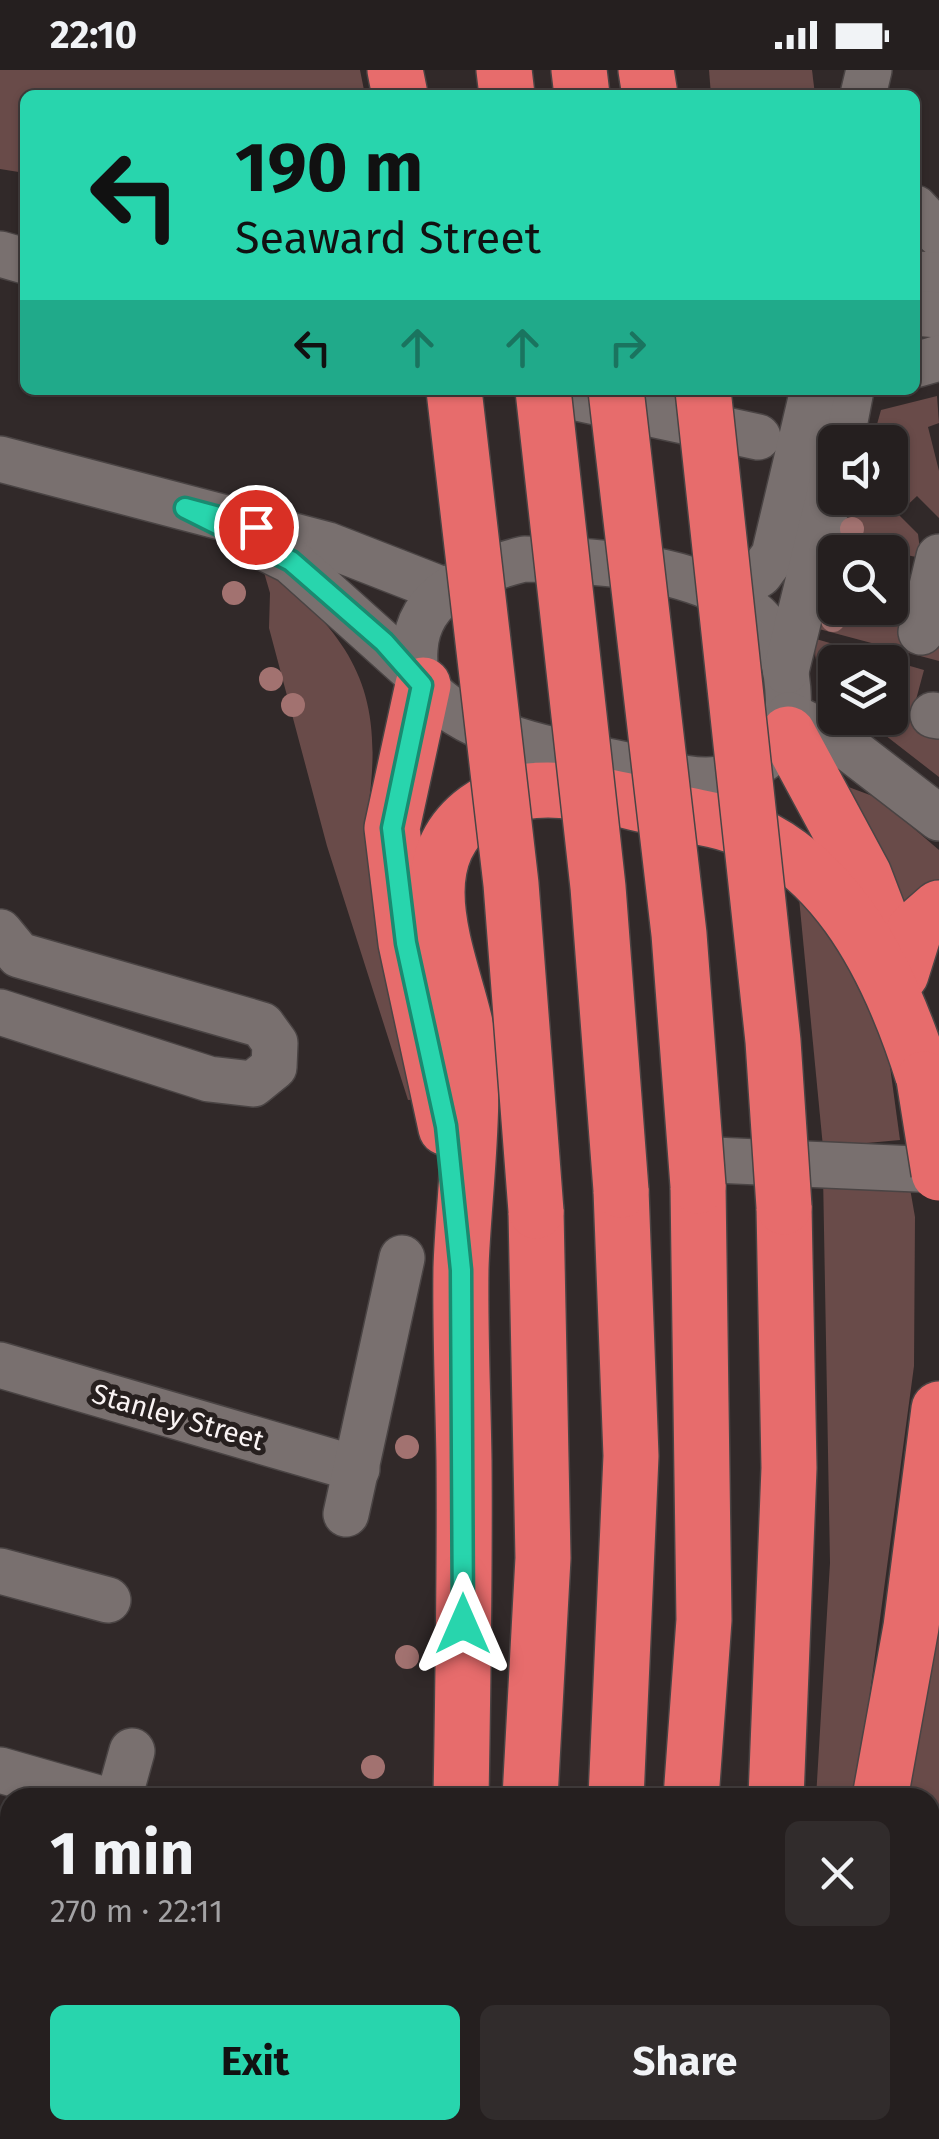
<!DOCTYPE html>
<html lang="en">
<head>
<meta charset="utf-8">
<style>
  :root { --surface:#251f1f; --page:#312c2c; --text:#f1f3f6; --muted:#a3a2a4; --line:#423d3d; --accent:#28d5ad }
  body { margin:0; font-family:"Fira Sans",sans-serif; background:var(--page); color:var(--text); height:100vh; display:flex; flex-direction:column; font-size:38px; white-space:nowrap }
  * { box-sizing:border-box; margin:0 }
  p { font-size:32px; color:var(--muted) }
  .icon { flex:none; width:55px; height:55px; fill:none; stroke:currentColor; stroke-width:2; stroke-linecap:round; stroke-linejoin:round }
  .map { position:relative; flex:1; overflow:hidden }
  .sheet { position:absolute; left:0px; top:1718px; width:940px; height:352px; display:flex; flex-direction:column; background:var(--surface); border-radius:30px 30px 0 0; box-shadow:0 2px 8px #0004,0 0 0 2px var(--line) }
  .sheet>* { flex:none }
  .guide { position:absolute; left:20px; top:20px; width:900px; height:305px; border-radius:15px; box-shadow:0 2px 8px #0004,0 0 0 2px var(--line); background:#28d5ad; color:#111; overflow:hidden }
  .tools { position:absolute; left:818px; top:355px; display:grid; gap:20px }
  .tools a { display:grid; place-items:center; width:90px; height:90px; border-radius:15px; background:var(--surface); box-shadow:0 2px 8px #0004,0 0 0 2px var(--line); font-size:50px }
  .pin { position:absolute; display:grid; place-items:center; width:85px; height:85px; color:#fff; margin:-42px; border:5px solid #fff; border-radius:50%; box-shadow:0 2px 10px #0007 }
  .me { position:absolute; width:110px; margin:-55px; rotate:0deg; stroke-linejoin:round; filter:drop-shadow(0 0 8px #0008) }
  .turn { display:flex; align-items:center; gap:35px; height:210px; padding:0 50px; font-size:45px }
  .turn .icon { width:130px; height:130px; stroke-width:2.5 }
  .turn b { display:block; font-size:70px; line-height:85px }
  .lanes { display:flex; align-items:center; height:95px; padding:0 50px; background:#0003; justify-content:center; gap:50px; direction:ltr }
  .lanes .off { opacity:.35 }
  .round { display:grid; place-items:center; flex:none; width:105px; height:105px; border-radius:15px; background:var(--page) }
  .head { display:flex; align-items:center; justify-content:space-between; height:170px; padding:0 50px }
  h1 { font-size:60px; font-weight:700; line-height:75px }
  .cta { display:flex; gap:20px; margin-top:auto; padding:20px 50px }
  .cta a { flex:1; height:115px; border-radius:15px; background:var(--accent); color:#111; font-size:40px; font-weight:700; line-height:115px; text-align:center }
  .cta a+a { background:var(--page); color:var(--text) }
  .status { display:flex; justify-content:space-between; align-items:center; height:70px; padding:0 50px; background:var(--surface); direction:ltr }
  .status svg { height:28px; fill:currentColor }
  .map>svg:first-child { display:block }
</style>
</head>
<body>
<div class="status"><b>22:10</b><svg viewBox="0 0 49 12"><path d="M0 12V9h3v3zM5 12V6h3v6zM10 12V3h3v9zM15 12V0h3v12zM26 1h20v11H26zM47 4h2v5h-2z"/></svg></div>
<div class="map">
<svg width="939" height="2069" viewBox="0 0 939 2069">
  <rect width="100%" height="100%" fill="#312929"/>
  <g fill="#694b49">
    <path d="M 0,0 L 360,0 L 365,25 L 25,25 L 25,103 L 0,99 Z"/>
    <path d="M 709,0 L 812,0 L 815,25 L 711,25 Z"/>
    <path d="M 937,326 L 939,353 L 928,357 L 939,401 L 939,448 L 917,426 L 898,444 L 918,464 L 921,488 L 892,482 L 890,489 L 890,482 L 841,482 L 856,428 L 890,428 L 890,372 L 872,372 L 881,340 Z"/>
    <path d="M 261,492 C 351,568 386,616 368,739 L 423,1029 L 408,1030 L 327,776 L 269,558 L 270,523 Z"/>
    <path d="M 835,503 L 835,538 L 877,538 L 875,550 L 939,567 L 939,591 L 819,559 Z"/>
    <path d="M 816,569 L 924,600 L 910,652 L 939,660 L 939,707 L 863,648 L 890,648 L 890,592 L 835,592 L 835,623 C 820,606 812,591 816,569 Z"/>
    <path d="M 827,709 L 878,728 L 939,780 L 939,815 L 890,851 Z"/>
    <path d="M 799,828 L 842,873 L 888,982 L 900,1070 L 823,1077 Z"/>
    <path d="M 823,1104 L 908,1107 L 915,1147 L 914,1296 L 856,1727 L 816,1728 L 830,1493 Z"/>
    <path d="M 939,1478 L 939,1806 L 930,1835 L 930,1728 L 896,1728 Z"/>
  </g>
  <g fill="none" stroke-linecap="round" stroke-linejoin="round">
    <defs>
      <g id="minor">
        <path d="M 863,25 L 869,0"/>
        <path d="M 915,138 L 939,164"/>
        <path d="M 0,184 L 25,191"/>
        <path d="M 915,204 L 939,205"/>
        <path d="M 915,243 L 939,245"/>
        <path d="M 915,295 L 939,288"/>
        <path d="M 540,320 L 758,367"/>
        <path d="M 841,372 L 851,320"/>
        <path d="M 0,389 L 328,475 L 446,521"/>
        <path d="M 249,470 L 291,491 L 418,605"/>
        <path d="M 524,489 C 601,491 736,495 777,573 C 790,601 789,635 788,664 C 770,687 748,703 719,709 C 692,713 662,703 636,697 C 567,682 473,672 423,615 C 415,606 414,591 415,579 C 418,522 476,501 524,489 Z"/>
        <path d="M 727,525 L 760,504 L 774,485 L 813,320"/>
        <path d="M 921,562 L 939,487"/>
        <path d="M 786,601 L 835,402"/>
        <path d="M 789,645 L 838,670 L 939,748"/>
        <path d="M 933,645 L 939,646"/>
        <path d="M 0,862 L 19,885 L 262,955 L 275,973 L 274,997 L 253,1014 L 209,1009 L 0,942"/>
        <path d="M 714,1090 L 939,1100"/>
        <path d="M 0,1295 L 357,1399"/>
        <path d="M 346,1444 L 402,1188"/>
        <path d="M 0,1501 L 108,1530"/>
        <path d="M 0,1700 L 98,1728"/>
        <path d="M 119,1728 L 132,1681"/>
        <path d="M 930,1979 L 939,1950"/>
        <path d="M 904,2063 L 925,2069"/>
        <path d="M 301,2069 L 304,2060"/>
      </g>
      <g id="highway">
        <path d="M 395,0 L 400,25"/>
        <path d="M 504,0 L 507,25"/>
        <path d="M 579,0 L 582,25"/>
        <path d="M 646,0 L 650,25"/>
        <path d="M 423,615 L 392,758 L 406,873 L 446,1058"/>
        <path d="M 788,664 L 864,805 L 890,873"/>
        <path d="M 901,904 L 915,859 L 939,838"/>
        <path d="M 461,1728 C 463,1615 465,1503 464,1390 C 463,1326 460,1262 461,1198 C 463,1127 480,1014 464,949 C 448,883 406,792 477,740 C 536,696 638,737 703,748 C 829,770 890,899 924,1009"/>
        <path d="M 530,1728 L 543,1488 L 536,1141"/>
        <path d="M 616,1728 L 631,1386 L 621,1120"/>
        <path d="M 691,1728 L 704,1550 L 698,1116"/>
        <path d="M 776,1728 L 789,1398 L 784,1137"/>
        <path d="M 880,1728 L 911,1557 L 939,1339"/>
        <path d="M 485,2069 L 486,2060"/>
        <path d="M 572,2069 L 573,2060"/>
        <path d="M 650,2069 L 651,2060"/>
        <path d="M 734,2069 L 735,2060"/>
        <path d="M 799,2069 L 801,2060"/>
      </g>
    </defs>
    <use href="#minor" stroke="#4a4444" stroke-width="48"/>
    <use href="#highway" stroke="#4a4444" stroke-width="58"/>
    <use href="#minor" stroke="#79706f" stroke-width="45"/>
    <use href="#highway" stroke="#e76c6c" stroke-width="55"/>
    <defs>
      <g id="highway-bridge">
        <path d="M 454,320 L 511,814 L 536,1141"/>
        <path d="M 543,320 L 598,817 L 621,1120"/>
        <path d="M 616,320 L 679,864 L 698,1116"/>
        <path d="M 703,320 L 773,971 L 784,1137"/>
        <path d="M 924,1009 L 939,1103"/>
      </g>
    </defs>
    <use href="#highway-bridge" stroke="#4a4444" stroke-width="58" stroke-linecap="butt"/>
    <use href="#highway-bridge" stroke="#e76c6c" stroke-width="55"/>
  </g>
  <g fill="#a27270">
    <circle cx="852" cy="459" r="12"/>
    <circle cx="234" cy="523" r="12"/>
    <circle cx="833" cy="550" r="12"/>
    <circle cx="271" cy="609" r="12"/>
    <circle cx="293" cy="635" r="12"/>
    <circle cx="407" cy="1377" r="12"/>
    <circle cx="407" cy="1587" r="12"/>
    <circle cx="373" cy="1697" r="12"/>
  </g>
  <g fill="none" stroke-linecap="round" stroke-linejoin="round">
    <defs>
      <path id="route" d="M 256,457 L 185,438 L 291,491 L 384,572 L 422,615 L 392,758 L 406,873 L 446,1056 L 461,1200 L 463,1554"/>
    </defs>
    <use href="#route" stroke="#1a8a70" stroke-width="25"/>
    <use href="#route" stroke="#28d5ad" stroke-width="18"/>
  </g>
  <g text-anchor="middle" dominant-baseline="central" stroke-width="10" stroke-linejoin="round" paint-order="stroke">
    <g font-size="28" fill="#f9f3f3" stroke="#27201f">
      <text transform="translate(178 1347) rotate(16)">Stanley Street</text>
    </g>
  </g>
</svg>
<div class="tools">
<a><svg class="icon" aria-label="sound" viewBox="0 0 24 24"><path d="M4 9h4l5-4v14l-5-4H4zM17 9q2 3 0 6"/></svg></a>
<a><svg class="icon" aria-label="search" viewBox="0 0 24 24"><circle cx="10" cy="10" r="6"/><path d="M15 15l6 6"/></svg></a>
<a><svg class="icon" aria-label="layers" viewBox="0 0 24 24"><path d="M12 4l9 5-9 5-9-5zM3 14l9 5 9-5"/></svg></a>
</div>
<div class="pin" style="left:256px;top:457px;background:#d93025"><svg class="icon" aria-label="arrive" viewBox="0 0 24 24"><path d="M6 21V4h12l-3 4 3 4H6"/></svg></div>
<svg class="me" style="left:463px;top:1554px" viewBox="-20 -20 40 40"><path d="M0-17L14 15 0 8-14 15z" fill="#28d5ad" stroke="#fff" stroke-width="4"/></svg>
<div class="guide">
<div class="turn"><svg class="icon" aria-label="left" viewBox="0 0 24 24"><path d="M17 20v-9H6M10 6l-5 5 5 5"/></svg><div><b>190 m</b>Seaward Street</div></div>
<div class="lanes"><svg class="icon" aria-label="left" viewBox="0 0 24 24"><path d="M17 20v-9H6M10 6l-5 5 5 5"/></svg><svg class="icon off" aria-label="ahead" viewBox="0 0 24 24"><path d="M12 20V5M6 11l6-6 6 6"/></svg><svg class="icon off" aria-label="ahead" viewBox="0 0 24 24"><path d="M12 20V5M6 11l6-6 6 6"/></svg><svg class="icon off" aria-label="right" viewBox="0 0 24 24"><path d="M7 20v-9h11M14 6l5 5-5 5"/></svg></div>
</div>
<section class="sheet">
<div class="head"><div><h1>1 min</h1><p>270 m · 22:11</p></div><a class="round"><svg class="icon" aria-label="close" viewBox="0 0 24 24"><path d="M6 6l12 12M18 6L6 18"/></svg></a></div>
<div class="cta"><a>Exit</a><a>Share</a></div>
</section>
</div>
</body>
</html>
